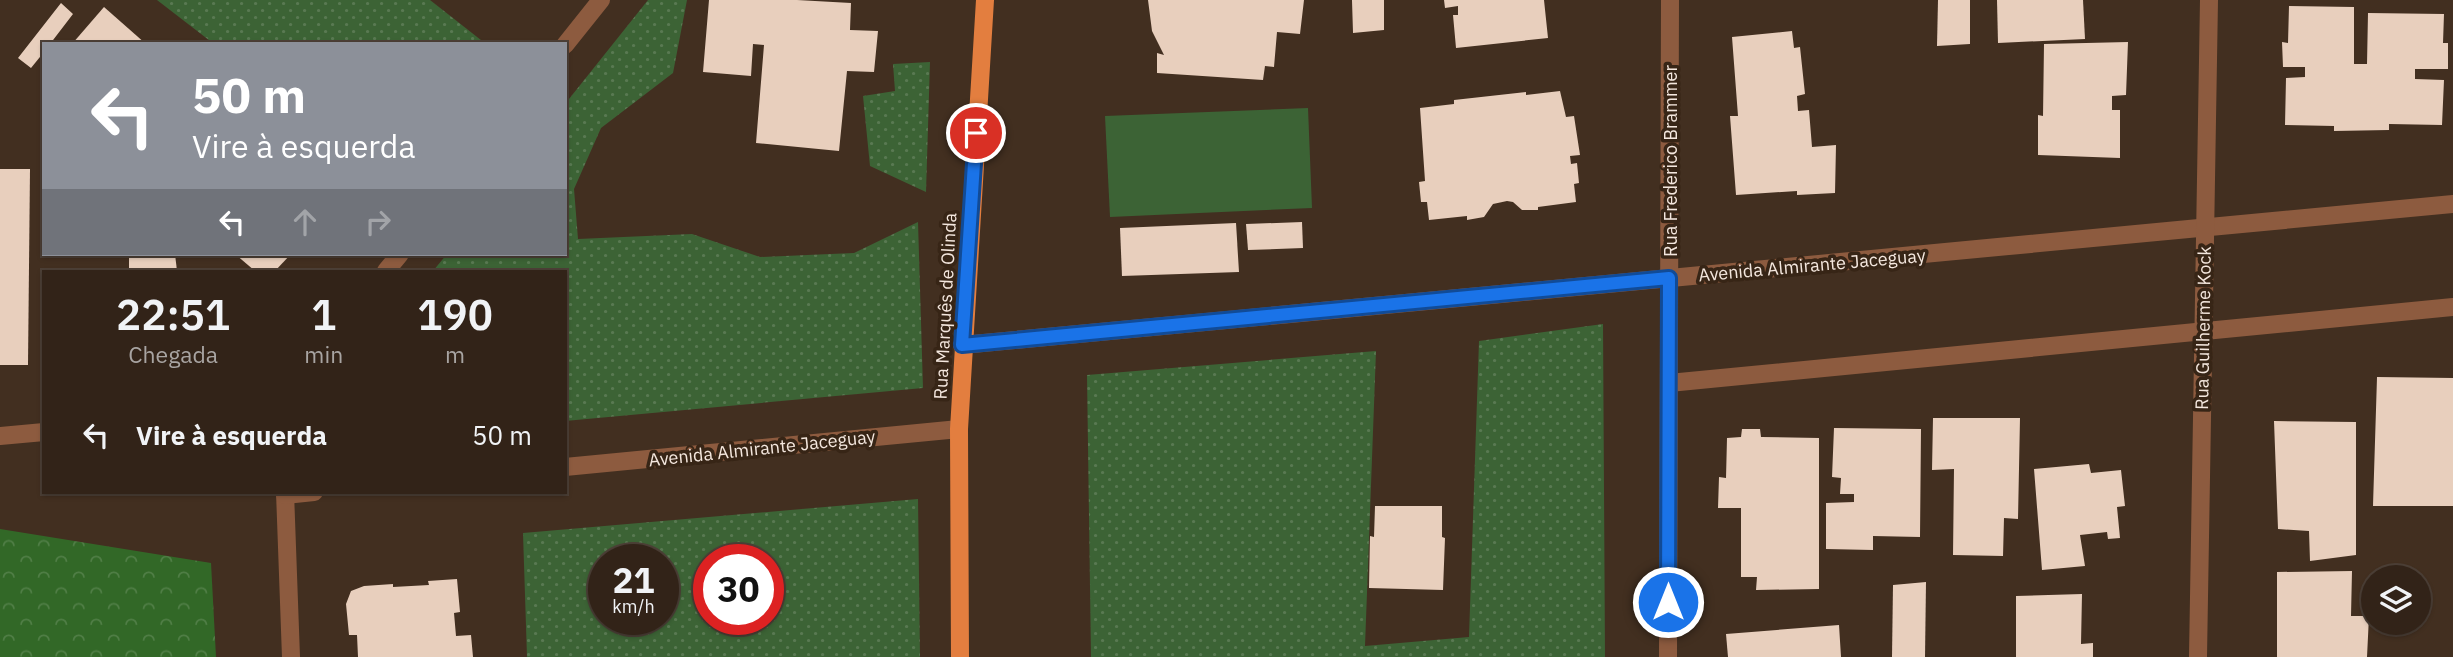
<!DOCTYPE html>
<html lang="pt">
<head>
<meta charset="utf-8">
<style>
  :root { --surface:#322318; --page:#3d2f25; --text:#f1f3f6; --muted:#a8a4a2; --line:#4d4037 }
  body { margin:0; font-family:"IBM Plex Sans",sans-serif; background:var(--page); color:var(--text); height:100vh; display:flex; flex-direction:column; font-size:26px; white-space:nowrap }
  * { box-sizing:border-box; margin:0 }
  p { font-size:23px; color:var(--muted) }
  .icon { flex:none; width:38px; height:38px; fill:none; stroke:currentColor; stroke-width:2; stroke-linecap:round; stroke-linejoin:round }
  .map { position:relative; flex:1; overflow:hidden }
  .details { position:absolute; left:42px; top:270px; width:525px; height:224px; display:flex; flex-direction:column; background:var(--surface); border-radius:0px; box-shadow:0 2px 5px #0004,0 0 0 2px var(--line) }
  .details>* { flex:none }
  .hud { position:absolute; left:42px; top:42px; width:525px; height:214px; border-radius:0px; box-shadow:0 2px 5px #0004,0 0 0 2px var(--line); background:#8c9099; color:#fff; overflow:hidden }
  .fabs { position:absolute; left:2361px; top:565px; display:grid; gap:14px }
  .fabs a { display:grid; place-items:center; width:70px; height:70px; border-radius:50%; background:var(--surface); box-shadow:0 2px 5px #0004,0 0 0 2px var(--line); font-size:35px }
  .speed { position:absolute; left:588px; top:544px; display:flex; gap:14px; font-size:35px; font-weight:700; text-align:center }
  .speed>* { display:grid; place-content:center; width:91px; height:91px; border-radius:50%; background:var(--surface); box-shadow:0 2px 5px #0004,0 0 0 2px var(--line); line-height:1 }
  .speed small { font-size:18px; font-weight:400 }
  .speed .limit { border:10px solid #d22; background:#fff; color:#111 }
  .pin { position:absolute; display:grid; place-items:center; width:60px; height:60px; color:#fff; margin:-30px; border:4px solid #fff; border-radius:50%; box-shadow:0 2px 7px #0007 }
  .me { position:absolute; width:77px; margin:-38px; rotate:0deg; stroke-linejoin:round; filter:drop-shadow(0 0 5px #0008) }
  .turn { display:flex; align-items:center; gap:24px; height:147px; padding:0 35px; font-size:32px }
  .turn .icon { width:91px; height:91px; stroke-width:2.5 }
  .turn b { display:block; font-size:49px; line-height:60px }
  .lanes { display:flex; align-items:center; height:66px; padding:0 35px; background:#0003; justify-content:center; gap:35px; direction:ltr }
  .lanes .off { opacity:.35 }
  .eta { display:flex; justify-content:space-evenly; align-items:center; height:119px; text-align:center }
  .eta b { font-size:42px; font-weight:600; line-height:49px }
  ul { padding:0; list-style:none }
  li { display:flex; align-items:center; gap:21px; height:91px; padding:0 35px }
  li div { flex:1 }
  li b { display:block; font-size:26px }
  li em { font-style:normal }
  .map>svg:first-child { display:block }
</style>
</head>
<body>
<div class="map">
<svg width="2453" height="657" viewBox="0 0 2453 657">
  <defs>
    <pattern id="grass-dots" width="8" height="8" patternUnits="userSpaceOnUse" patternTransform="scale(1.75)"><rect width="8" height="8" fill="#3c6335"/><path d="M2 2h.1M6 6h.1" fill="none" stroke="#597952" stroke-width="1.8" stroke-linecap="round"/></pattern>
    <pattern id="forest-crowns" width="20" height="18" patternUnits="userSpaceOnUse" patternTransform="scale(1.75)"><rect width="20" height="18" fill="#326827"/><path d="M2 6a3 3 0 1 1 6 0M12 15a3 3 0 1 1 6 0" fill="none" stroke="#507e46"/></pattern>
  </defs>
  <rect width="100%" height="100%" fill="#422f20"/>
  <g fill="url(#grass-dots)" fill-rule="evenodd">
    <path d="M 157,0 L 430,0 L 486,44 L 214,44 Z"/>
    <path d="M 648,0 L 687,0 L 673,73 L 601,128 L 574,189 L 578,239 L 692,234 L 760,257 L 854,253 L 918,222 L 923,388 L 565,421 L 565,271 L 433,271 L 447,254 L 565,254 L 565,104 Z"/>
    <path d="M 930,62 L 926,192 L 870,166 L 863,96 L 895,91 L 893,64 Z"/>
    <path d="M 1603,324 L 1605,657 L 1091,657 L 1087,375 L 1376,351 L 1365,646 L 1469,637 L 1479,341 Z"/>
    <path d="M 918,499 L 920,657 L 527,657 L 523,533 ZM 604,560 L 663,560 L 663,620 L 604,620 ZM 768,560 L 768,620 L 709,620 L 709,560 Z"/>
  </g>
  <path fill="url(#forest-crowns)" d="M 0,529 L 211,563 L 216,657 L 0,657 Z"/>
  <path fill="#3c6335" d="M 1308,108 L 1312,208 L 1110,217 L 1105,116 Z"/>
  <g fill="#e8cfbd">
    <path d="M 709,0 L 797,0 L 851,3 L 850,30 L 878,31 L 874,72 L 847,71 L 839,151 L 756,143 L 764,45 L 753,44 L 751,76 L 703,72 Z"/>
    <path d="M 1148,0 L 1304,0 L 1300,34 L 1277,32 L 1274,67 L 1265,66 L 1263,80 L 1157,73 L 1157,53 L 1164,55 L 1152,31 Z"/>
    <path d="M 1352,0 L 1384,0 L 1384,30 L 1353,33 Z"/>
    <path d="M 1444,0 L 1544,0 L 1548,38 L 1456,48 L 1453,15 L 1458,15 L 1458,6 L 1445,8 Z"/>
    <path d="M 1938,0 L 1970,0 L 1970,44 L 1937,46 Z"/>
    <path d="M 1997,0 L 2083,0 L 2085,39 L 1998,43 Z"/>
    <path d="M 61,3 L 73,14 L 50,44 L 44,44 L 44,52 L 31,68 L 18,58 Z"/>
    <path d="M 2289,6 L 2354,7 L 2354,64 L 2367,64 L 2368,13 L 2444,14 L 2443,43 L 2448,43 L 2448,69 L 2415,69 L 2415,79 L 2444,80 L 2442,125 L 2389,124 L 2389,130 L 2334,131 L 2334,126 L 2285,125 L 2286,78 L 2305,77 L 2305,67 L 2283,67 L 2282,42 L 2288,43 Z"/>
    <path d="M 104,7 L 146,44 L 72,44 Z"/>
    <path d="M 1792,31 L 1794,48 L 1800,47 L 1805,94 L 1797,96 L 1798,111 L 1809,110 L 1812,147 L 1836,145 L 1835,193 L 1797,195 L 1797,191 L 1736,195 L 1730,116 L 1738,116 L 1732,37 Z"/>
    <path d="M 2128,42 L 2126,95 L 2112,96 L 2112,110 L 2120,110 L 2120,158 L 2038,155 L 2038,115 L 2043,116 L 2044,44 Z"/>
    <path d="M 1560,91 L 1566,117 L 1574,116 L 1580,155 L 1570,156 L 1571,164 L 1577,163 L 1579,183 L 1574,184 L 1576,202 L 1538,207 L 1538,210 L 1522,210 L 1513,202 L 1507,201 L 1493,204 L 1484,217 L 1467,220 L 1467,216 L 1429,220 L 1427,202 L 1421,202 L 1419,182 L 1425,181 L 1420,108 L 1454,104 L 1454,100 L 1526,92 L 1526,95 Z"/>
    <path d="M 0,169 L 30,169 L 28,365 L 0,365 Z"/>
    <path d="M 1302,222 L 1303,248 L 1248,250 L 1246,224 Z"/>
    <path d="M 1236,223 L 1239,272 L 1122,276 L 1120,228 Z"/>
    <path d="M 129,254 L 175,254 L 177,271 L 129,271 Z"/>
    <path d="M 235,254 L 291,254 L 275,271 L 255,271 Z"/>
    <path d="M 2377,377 L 2453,378 L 2453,506 L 2373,506 Z"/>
    <path d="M 1933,418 L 2020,418 L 2018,519 L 2004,518 L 2003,556 L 1953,555 L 1954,469 L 1932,470 Z"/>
    <path d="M 2274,421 L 2356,422 L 2356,555 L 2310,561 L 2309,531 L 2278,529 Z"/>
    <path d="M 1834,428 L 1921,429 L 1920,537 L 1873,536 L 1873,550 L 1826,549 L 1826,503 L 1854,502 L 1854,494 L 1840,494 L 1841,478 L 1832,477 Z"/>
    <path d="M 1742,429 L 1760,429 L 1761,437 L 1819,438 L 1819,589 L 1756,590 L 1757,577 L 1741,577 L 1741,508 L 1718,508 L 1719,477 L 1726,478 L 1727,438 L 1741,437 Z"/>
    <path d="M 2089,464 L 2091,473 L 2121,470 L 2125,506 L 2117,507 L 2120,538 L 2108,539 L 2107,532 L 2080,535 L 2085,566 L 2042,570 L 2034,469 Z"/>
    <path d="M 1375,506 L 1442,506 L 1442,537 L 1445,538 L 1443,590 L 1369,588 L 1370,536 L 1374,537 Z"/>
    <path d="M 2352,571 L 2351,616 L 2369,616 L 2367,657 L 2277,657 L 2277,572 Z"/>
    <path d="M 457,579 L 460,612 L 454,613 L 456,636 L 471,635 L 473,657 L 358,657 L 357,635 L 349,635 L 346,604 L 351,591 L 364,586 L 393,584 L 393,587 L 429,585 L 428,581 Z"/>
    <path d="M 1926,582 L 1925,657 L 1892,657 L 1893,585 Z"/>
    <path d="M 2082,594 L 2081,644 L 2093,643 L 2093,657 L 2016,657 L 2016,596 Z"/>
    <path d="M 1839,625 L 1841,657 L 1728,657 L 1726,634 Z"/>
  </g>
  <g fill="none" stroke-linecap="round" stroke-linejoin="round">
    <g stroke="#8d5b3f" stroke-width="18">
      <path d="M 565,45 L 601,0"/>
      <path d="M 386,271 L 400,254"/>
      <path d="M 962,345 L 2453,204"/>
      <path d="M 1669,383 L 2453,307"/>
      <path d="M 0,436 L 44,432"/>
      <path d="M 565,467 L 959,429"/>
      <path d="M 285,492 L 291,657"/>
      <path d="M 285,495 L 314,492"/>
      <path d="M 1668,657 L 1670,0"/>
      <path d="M 2198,657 L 2209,0"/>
    </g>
    <path stroke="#e37e3f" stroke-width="18" d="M 960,657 L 959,429 L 985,0"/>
  </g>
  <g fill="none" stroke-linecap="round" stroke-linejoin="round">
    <defs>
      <path id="route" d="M 976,133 L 962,345 L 1669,278 L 1668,602"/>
    </defs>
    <use href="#route" stroke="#114b97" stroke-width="18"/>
    <use href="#route" stroke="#1a73e8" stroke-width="12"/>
  </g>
  <g text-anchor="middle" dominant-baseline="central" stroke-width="7" stroke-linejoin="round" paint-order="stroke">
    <g font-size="18" fill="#f4e7de" stroke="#372516">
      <text transform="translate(1670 161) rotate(-90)">Rua Frederico Brammer</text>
      <text transform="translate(1812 265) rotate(-5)">Avenida Almirante Jaceguay</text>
      <text transform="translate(945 306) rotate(-87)">Rua Marquês de Olinda</text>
      <text transform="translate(2203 328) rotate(-89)">Rua Guilherme Kock</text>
      <text transform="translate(762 448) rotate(-6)">Avenida Almirante Jaceguay</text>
    </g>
  </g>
</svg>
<div class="fabs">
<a><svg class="icon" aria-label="layers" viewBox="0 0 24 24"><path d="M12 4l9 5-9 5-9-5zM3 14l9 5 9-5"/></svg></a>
</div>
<div class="speed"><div>21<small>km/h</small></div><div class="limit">30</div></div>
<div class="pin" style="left:976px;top:133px;background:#d93025"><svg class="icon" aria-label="arrive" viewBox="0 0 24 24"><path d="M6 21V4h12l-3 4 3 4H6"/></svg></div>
<svg class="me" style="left:1668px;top:602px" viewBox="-20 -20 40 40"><circle r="17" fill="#1a73e8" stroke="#fff" stroke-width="3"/><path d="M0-11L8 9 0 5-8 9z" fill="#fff"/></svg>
<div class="hud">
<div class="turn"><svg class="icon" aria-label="left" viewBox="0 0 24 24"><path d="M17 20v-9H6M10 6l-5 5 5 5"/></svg><div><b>50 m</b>Vire à esquerda</div></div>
<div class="lanes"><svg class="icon" aria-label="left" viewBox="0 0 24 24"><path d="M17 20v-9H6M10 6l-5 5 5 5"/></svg><svg class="icon off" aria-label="ahead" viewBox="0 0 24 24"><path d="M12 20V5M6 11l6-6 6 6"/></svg><svg class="icon off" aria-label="right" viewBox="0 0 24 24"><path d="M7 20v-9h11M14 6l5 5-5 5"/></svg></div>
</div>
<section class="details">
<div class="eta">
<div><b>22:51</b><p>Chegada</p></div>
<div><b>1</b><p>min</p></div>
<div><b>190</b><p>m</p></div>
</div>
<ul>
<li><svg class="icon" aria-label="left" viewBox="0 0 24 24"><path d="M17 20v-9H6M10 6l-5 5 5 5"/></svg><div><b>Vire à esquerda</b></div><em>50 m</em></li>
</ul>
</section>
</div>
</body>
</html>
